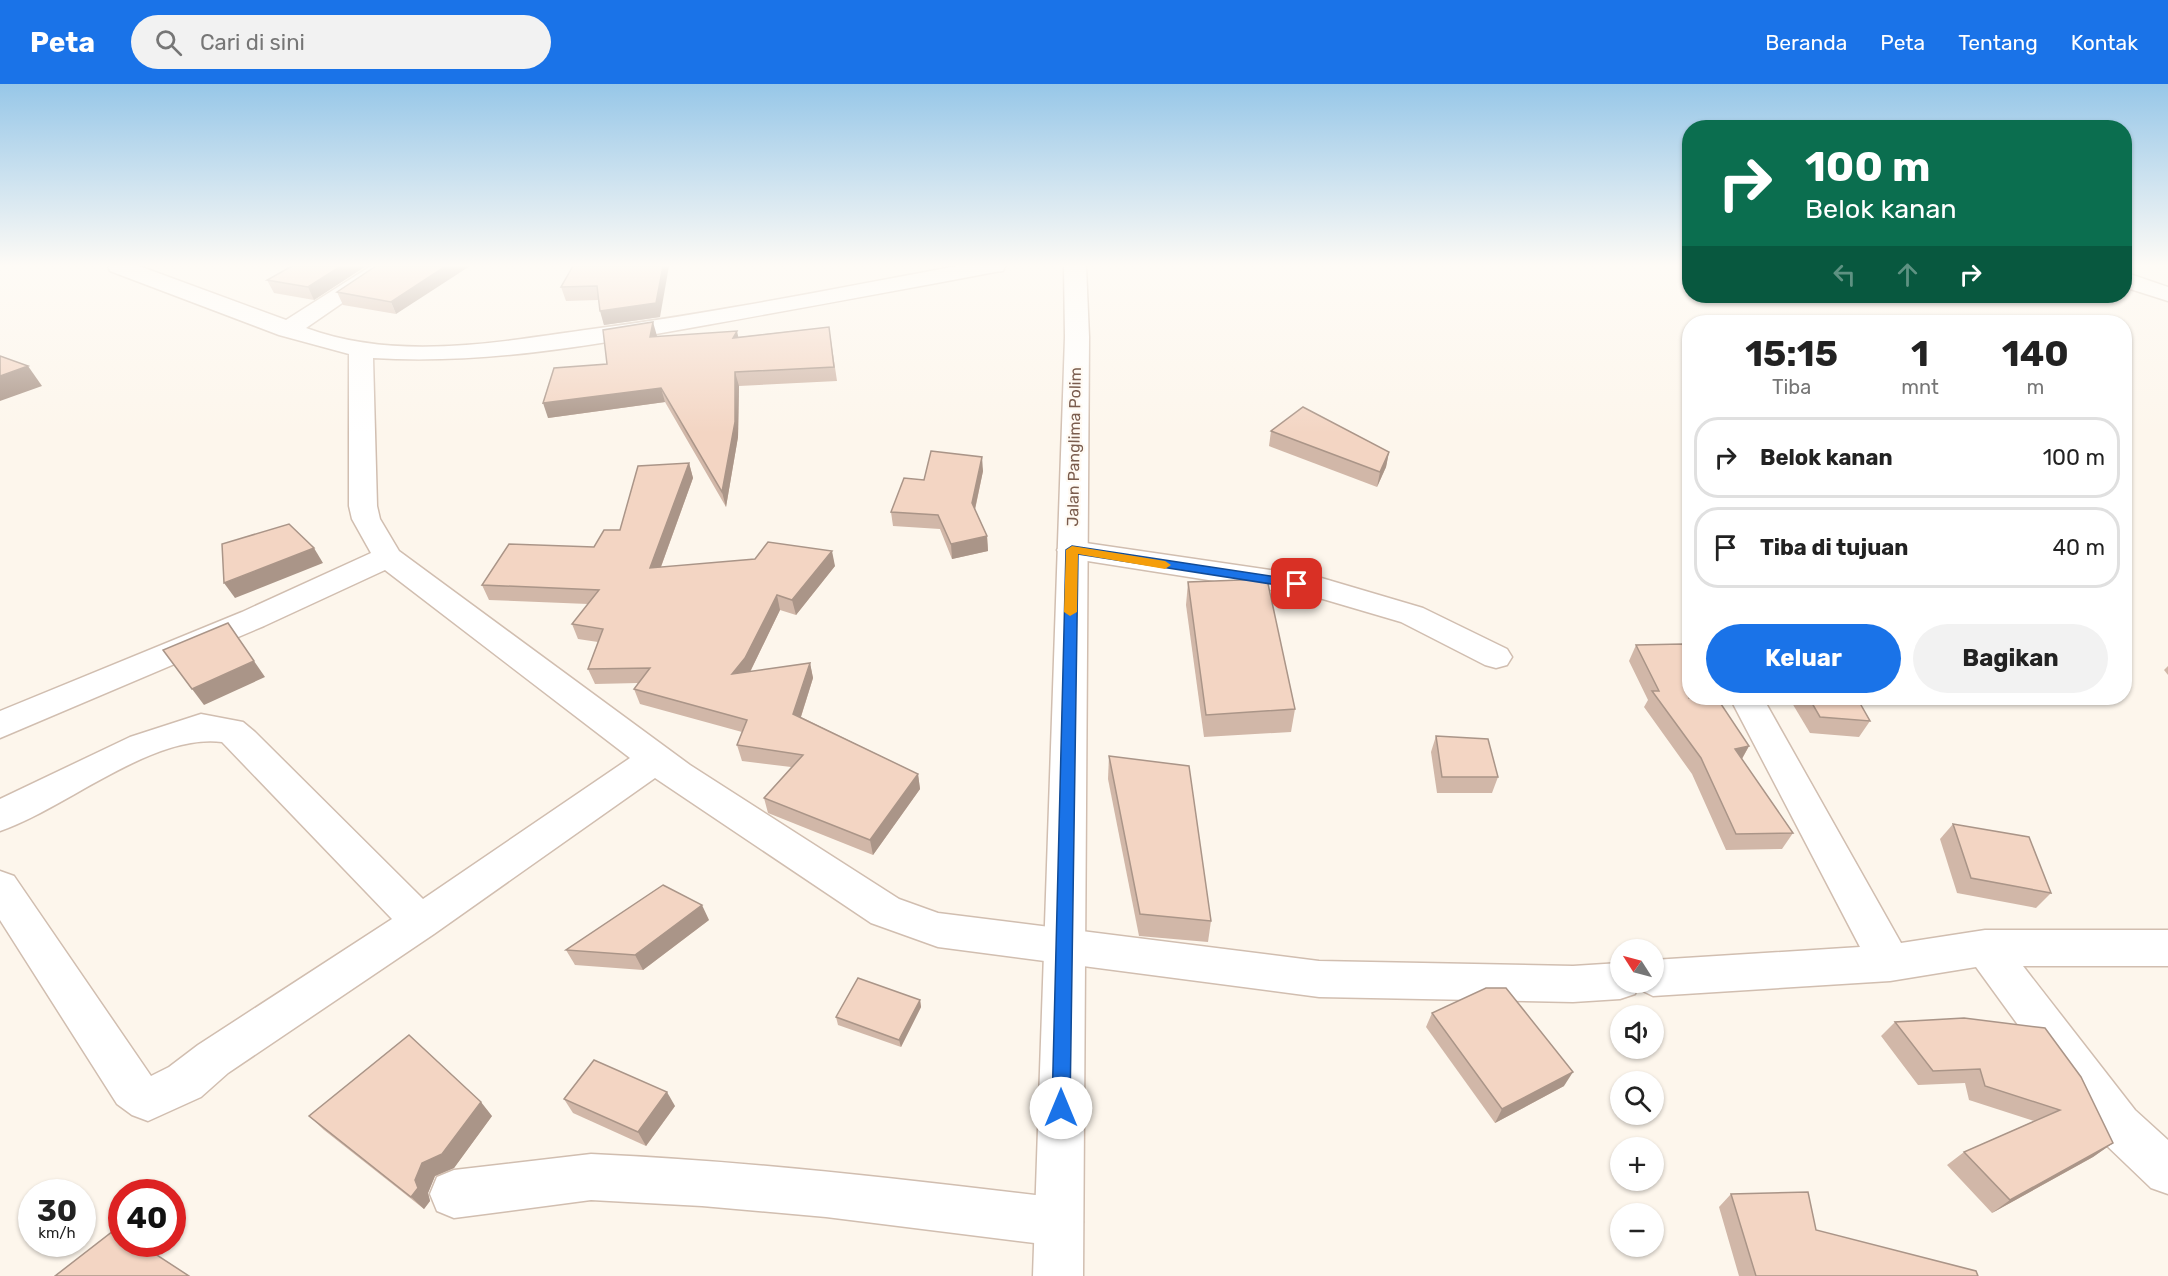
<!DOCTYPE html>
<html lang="id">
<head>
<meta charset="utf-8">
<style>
  :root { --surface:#fff; --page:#f2f2f2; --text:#222; --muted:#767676; --line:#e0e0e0; --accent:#1a73e8 }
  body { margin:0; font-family:Rubik,sans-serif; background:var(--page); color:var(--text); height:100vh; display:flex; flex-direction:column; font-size:22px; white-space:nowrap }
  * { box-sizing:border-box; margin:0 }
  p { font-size:20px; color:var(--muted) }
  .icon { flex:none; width:33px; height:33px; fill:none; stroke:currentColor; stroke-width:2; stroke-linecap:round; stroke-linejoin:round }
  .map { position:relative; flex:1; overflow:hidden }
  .side { position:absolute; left:1682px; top:231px; width:450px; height:390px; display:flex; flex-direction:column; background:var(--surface); border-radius:24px; box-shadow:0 2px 4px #0004 }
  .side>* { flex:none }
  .hud { position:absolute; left:1682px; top:36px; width:450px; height:183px; border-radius:24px; box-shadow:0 2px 4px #0004; background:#0b6e4f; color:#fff; overflow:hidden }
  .needle { width:39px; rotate:306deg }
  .tools { position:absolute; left:1610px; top:855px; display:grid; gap:12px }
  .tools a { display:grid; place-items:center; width:54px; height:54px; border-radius:50%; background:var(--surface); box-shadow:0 2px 4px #0004; font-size:30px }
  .speed { position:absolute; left:18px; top:1095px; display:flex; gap:12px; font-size:30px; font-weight:700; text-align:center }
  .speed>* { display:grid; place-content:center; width:78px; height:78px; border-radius:50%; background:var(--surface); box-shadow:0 2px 4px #0004; line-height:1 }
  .speed small { font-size:15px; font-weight:400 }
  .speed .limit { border:9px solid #d22; background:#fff; color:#111 }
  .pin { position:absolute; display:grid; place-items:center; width:51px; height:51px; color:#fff; margin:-26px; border-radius:12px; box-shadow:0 3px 9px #0006 }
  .me { position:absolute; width:66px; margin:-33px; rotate:0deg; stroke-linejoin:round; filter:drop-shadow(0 0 4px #0008) }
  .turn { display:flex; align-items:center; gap:21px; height:126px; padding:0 24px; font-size:27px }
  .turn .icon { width:78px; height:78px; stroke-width:2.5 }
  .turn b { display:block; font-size:42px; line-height:51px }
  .lanes { display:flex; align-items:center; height:57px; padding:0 24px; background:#0003; justify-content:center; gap:30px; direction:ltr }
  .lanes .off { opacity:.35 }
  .eta { display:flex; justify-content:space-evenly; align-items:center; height:102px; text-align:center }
  .eta b { font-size:36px; font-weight:700; line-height:42px }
  .primary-button { display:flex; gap:12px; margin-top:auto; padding:12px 24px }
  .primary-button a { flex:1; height:69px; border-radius:36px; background:var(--accent); color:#fff; font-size:24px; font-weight:700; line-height:69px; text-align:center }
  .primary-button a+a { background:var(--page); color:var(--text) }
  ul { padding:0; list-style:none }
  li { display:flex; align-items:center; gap:18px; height:81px; margin:0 12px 9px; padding:0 12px; border:3px solid var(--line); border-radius:24px }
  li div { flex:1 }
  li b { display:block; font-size:22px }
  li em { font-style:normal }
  header { display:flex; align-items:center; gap:36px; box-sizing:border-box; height:84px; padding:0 30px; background:var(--accent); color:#fff }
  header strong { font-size:28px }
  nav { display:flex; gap:33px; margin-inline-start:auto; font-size:21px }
  .search { width:420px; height:54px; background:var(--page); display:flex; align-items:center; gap:15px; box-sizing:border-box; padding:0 21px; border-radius:33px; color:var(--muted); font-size:22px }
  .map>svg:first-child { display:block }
</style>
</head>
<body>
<header>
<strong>Peta</strong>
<div class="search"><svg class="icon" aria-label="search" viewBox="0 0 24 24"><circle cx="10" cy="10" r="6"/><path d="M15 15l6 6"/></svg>Cari di sini</div>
<nav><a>Beranda</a><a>Peta</a><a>Tentang</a><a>Kontak</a></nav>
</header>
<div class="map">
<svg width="2168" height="1192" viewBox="0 0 2168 1192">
  <rect width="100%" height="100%" fill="#fdf6ec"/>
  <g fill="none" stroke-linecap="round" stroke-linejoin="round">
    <defs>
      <g id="minor">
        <path d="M 108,182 L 139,182 L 286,236 L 371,182 L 396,182 L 306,244 C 395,277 494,259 585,246 C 710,230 833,205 957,182 L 1005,182 L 1003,187 L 995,188 C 901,206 807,223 712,240 C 601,260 487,281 373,274 L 377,422 L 380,435 L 399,467 L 690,681 L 899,815 L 938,829 L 1319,877 L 1573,882 L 1620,879 L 1620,898 L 1653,898 L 1653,876 L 1860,863 L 1730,614 L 1763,614 L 1901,859 L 1985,846 L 2168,846 L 2168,882 L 2023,882 L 2135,1026 L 2168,1056 L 2168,1110 L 2151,1104 L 2103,1058 L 1976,883 L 1890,897 L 1653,912 L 1637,904 L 1635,910 L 1620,915 L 1573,918 L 1319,913 L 938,863 L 871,839 L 655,694 L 434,850 L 228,989 L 201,1013 L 148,1037 L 132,1031 L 117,1020 L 0,836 L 0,787 L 14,792 L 151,992 L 169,983 L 198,961 L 392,835 L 222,658 C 152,649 65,725 0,747 L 0,715 L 130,653 L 201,630 L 243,638 L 255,648 L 423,815 L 630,674 L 385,486 L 264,542 L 0,654 L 0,627 L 242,528 L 371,469 L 352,435 L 349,422 L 349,270 L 279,251 L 110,187 Z"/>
        <path d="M 2124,188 L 2168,203 L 2168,217 L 2124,203 Z"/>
        <path d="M 1072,457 L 1318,493 L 1423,524 L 1507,565 L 1512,573 L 1507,581 L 1496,584 L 1485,581 L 1401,538 L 1316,513 L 1062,473 L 1057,466 L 1062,459 Z"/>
        <path d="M 591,1070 C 748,1077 903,1095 1059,1114 L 1076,1121 L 1083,1138 L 1076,1155 L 1059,1162 L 826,1133 L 702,1122 L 591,1116 L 454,1134 L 437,1127 L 430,1110 L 437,1093 L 454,1086 Z"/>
      </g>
      <path id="tertiary" d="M 1064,182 L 1086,182 L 1089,253 L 1083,1192 L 1033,1192 L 1065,253 Z"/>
    </defs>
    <use href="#minor" stroke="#d1beb0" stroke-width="3"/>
    <use href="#tertiary" stroke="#d1beb0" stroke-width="3"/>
    <use href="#minor" fill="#fff" fill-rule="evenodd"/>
    <use href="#tertiary" fill="#fff" fill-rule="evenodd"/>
  </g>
  <g fill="#d1b7a8">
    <path d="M 366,182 L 314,216 L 274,209 L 267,196 Z"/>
    <path d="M 376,182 L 396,230 L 343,221 L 337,208 Z"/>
    <path d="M 573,182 L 660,233 L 604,241 L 598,216 L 566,217 L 561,203 Z"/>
    <path d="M 829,243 L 837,297 L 739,302 L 738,353 L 726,423 L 665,318 L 548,334 L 607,280 L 657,252 L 738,253 Z"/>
    <path d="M 1271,347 L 1389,368 L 1386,383 L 1377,403 L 1269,362 Z"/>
    <path d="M 689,379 L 693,394 L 661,483 L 835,482 L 796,531 L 780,526 L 750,588 L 810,579 L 813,594 L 801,633 L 918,690 L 920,705 L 873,771 L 768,729 L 764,714 L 791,683 L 742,677 L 737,661 L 742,648 L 640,620 L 634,605 L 638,599 L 595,600 L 588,585 L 598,558 L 578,555 L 572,540 L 588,520 L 489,516 L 482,501 L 594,463 L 620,446 Z"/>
    <path d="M 983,387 L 975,426 L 987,452 L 988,467 L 952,475 L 940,445 L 893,442 L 891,428 L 924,396 Z"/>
    <path d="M 1188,498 L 1295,625 L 1291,648 L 1204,653 L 1186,521 Z"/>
    <path d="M 1636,561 L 1689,614 L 1749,662 L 1742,675 L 1793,749 L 1782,765 L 1726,766 L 1692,690 L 1644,623 L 1648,616 L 1629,577 Z"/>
    <path d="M 2168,582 L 2168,591 L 2164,586 Z"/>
    <path d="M 1789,614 L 1857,614 L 1870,637 L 1859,653 L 1810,649 Z"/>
    <path d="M 1436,652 L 1498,693 L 1492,709 L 1437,709 L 1431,668 Z"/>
    <path d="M 1109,672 L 1211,837 L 1208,858 L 1139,852 L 1108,695 Z"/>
    <path d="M 1953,740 L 2051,809 L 2036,824 L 1957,809 L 1940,755 Z"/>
    <path d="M 709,836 L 643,886 L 575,881 L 566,866 Z"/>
    <path d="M 920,916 L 921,923 L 901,963 L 838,941 L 836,933 Z"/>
    <path d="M 1432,929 L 1564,1002 L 1495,1039 L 1426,943 Z"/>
    <path d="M 1964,934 L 2113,1059 L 2093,1073 L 1992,1129 L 1947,1081 L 1964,1068 L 2034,1037 L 1969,1016 L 1965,999 L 1918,1001 L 1881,952 L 1895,938 Z"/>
    <path d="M 564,1015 L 675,1022 L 646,1062 L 573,1029 Z"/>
    <path d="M 309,1032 L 492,1032 L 454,1084 L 435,1092 L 428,1109 L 430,1117 L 424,1125 L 324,1046 Z"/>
    <path d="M 1731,1110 L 1816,1146 L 1978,1192 L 1739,1192 L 1719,1123 Z"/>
  </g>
  <g fill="#aa9588">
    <path d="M 341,182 L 366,182 L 314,216 L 308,203 Z"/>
    <path d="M 446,182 L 470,182 L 396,230 L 391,218 Z"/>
    <path d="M 663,182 L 669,182 L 660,233 L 604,241 L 600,227 Z"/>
    <path d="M 653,238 L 657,252 L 650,253 Z"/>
    <path d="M 737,247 L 740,261 L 733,254 Z"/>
    <path d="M 28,282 L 42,302 L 0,317 L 0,292 Z"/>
    <path d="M 735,288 L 739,302 L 738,353 L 726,423 L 722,408 Z"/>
    <path d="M 661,304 L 665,318 L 548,334 L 543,319 Z"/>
    <path d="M 1389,368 L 1386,383 L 1377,403 L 1380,388 Z"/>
    <path d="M 982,373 L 983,387 L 973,434 L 972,419 Z"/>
    <path d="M 689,379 L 693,394 L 655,499 L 650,484 Z"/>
    <path d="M 987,452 L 988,467 L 952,475 L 951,460 Z"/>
    <path d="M 314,464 L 323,479 L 235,514 L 224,499 Z"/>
    <path d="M 832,467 L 835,482 L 796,531 L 792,516 Z"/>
    <path d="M 777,511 L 780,526 L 749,590 L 732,590 Z"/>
    <path d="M 254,577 L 265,593 L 204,621 L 192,605 Z"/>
    <path d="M 810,579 L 813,594 L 797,645 L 793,630 Z"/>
    <path d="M 1749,662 L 1740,678 L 1735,665 Z"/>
    <path d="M 918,690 L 920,705 L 873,771 L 870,756 Z"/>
    <path d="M 702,821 L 709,836 L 643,886 L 635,871 Z"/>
    <path d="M 920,916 L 921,923 L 901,963 L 899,956 Z"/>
    <path d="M 1573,988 L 1564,1002 L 1495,1039 L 1502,1025 Z"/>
    <path d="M 667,1008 L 675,1022 L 646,1062 L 638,1048 Z"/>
    <path d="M 481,1018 L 492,1032 L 454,1084 L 435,1092 L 428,1109 L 430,1117 L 424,1125 L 411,1113 L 415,1096 L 422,1079 Z"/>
    <path d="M 2113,1059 L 2093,1073 L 1992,1129 L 2010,1116 Z"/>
  </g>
  <g fill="#f3d5c3" stroke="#aa9588" stroke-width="1.5">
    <path d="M 292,182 L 341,182 L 308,203 L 267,196 Z"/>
    <path d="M 376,182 L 446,182 L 391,218 L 337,208 Z"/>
    <path d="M 573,182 L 663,182 L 656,219 L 600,227 L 597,202 L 561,203 Z"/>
    <path d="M 653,238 L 650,253 L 737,247 L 733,254 L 829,243 L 834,283 L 735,288 L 735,338 L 722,408 L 661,304 L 543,319 L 554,284 L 607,280 L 603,246 Z"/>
    <path d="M 0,272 L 28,282 L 0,292 Z"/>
    <path d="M 1303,323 L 1389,368 L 1380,388 L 1271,347 Z"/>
    <path d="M 931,367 L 982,373 L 972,419 L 987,452 L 951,460 L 938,431 L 891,428 L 904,394 L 924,396 Z"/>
    <path d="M 689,379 L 650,484 L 755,475 L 768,458 L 832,467 L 792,516 L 777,511 L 745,574 L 732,590 L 810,579 L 793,630 L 918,690 L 870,756 L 764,714 L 803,671 L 737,661 L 747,636 L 634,605 L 650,584 L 588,585 L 603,545 L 572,540 L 599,506 L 482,501 L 509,460 L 594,463 L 604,446 L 620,446 L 638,382 Z"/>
    <path d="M 289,440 L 314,464 L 224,499 L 222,460 Z"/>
    <path d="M 1267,495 L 1295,625 L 1206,631 L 1188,498 Z"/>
    <path d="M 228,539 L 254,577 L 192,605 L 163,566 Z"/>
    <path d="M 1682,560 L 1689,570 L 1689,614 L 1717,614 L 1749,662 L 1735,665 L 1793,749 L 1736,750 L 1701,674 L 1652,607 L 1659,607 L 1636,561 Z"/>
    <path d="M 1809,614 L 1857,614 L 1870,637 L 1820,633 Z"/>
    <path d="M 1436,652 L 1488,655 L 1498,693 L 1442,693 Z"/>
    <path d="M 1109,672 L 1189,682 L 1211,837 L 1140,830 Z"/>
    <path d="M 1953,740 L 2029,753 L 2051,809 L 1971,794 Z"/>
    <path d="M 663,801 L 702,821 L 635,871 L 566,866 Z"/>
    <path d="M 858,894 L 920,916 L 899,956 L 836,933 Z"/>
    <path d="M 1486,904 L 1506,904 L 1573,988 L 1502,1025 L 1432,929 Z"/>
    <path d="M 1964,934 L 2045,944 L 2081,993 L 2113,1059 L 2010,1116 L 1964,1068 L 2060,1026 L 1985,1002 L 1980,985 L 1933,987 L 1895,938 Z"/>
    <path d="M 409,951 L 481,1018 L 442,1070 L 422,1079 L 415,1096 L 418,1104 L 411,1113 L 309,1032 Z"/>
    <path d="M 594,976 L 667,1008 L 638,1048 L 564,1015 Z"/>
    <path d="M 1808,1108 L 1816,1146 L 1976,1187 L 1978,1192 L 1756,1192 L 1731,1110 Z"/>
    <path d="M 117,1144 L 122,1147 L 122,1160 L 140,1160 L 189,1192 L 55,1192 Z"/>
  </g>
  <linearGradient id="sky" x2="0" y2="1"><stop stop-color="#97c7e8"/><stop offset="0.52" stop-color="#fefbf6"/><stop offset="1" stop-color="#fefbf6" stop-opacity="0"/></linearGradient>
  <rect width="2168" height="349" fill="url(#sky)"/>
  <path fill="#1a73e8" stroke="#114b97" stroke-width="1.5" d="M 1072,462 L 1297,496 L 1303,500 L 1297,504 L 1078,470 L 1070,1024 L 1068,1030 L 1061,1033 L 1054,1030 L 1052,1024 L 1066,466 Z"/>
  <path fill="#f59e0b" d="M 1072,462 L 1165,477 L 1171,481 L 1165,485 L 1078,470 L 1077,528 L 1070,532 L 1064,528 L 1066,466 Z"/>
  <g text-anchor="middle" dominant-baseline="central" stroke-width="4.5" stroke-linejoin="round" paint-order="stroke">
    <g font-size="16" fill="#7a5c4d" stroke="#fffaf3">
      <text transform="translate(1074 363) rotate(-89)">Jalan Panglima Polim</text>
    </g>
  </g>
</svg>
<div class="tools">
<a><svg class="needle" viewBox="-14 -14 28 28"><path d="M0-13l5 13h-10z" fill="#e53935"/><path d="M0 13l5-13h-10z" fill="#767676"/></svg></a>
<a><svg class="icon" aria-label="sound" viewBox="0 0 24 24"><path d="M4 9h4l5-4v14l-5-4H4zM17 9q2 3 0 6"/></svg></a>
<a><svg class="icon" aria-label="search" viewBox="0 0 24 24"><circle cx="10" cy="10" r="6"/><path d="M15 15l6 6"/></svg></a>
<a>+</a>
<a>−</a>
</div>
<div class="speed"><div>30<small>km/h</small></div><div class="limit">40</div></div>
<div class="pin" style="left:1297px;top:500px;background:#d93025"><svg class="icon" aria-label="arrive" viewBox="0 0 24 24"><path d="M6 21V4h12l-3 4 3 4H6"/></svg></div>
<svg class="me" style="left:1061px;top:1024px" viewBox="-20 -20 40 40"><circle r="19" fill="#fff"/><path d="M0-13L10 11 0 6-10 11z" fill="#1a73e8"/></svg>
<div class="hud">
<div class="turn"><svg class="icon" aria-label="right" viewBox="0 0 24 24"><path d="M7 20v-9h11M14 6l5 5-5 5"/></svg><div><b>100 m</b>Belok kanan</div></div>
<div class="lanes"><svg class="icon off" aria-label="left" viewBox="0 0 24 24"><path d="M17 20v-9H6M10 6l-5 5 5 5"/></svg><svg class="icon off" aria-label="ahead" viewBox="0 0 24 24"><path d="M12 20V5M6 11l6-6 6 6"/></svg><svg class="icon" aria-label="right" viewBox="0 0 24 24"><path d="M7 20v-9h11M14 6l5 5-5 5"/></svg></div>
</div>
<section class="side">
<div class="eta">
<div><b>15:15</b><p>Tiba</p></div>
<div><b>1</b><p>mnt</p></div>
<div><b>140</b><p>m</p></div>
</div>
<ul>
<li><svg class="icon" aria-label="right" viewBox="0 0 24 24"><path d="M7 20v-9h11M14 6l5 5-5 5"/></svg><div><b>Belok kanan</b></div><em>100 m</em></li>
<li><svg class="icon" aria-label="arrive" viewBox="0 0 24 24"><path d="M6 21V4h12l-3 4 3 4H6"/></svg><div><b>Tiba di tujuan</b></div><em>40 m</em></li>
</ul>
<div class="primary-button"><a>Keluar</a><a>Bagikan</a></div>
</section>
</div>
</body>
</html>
